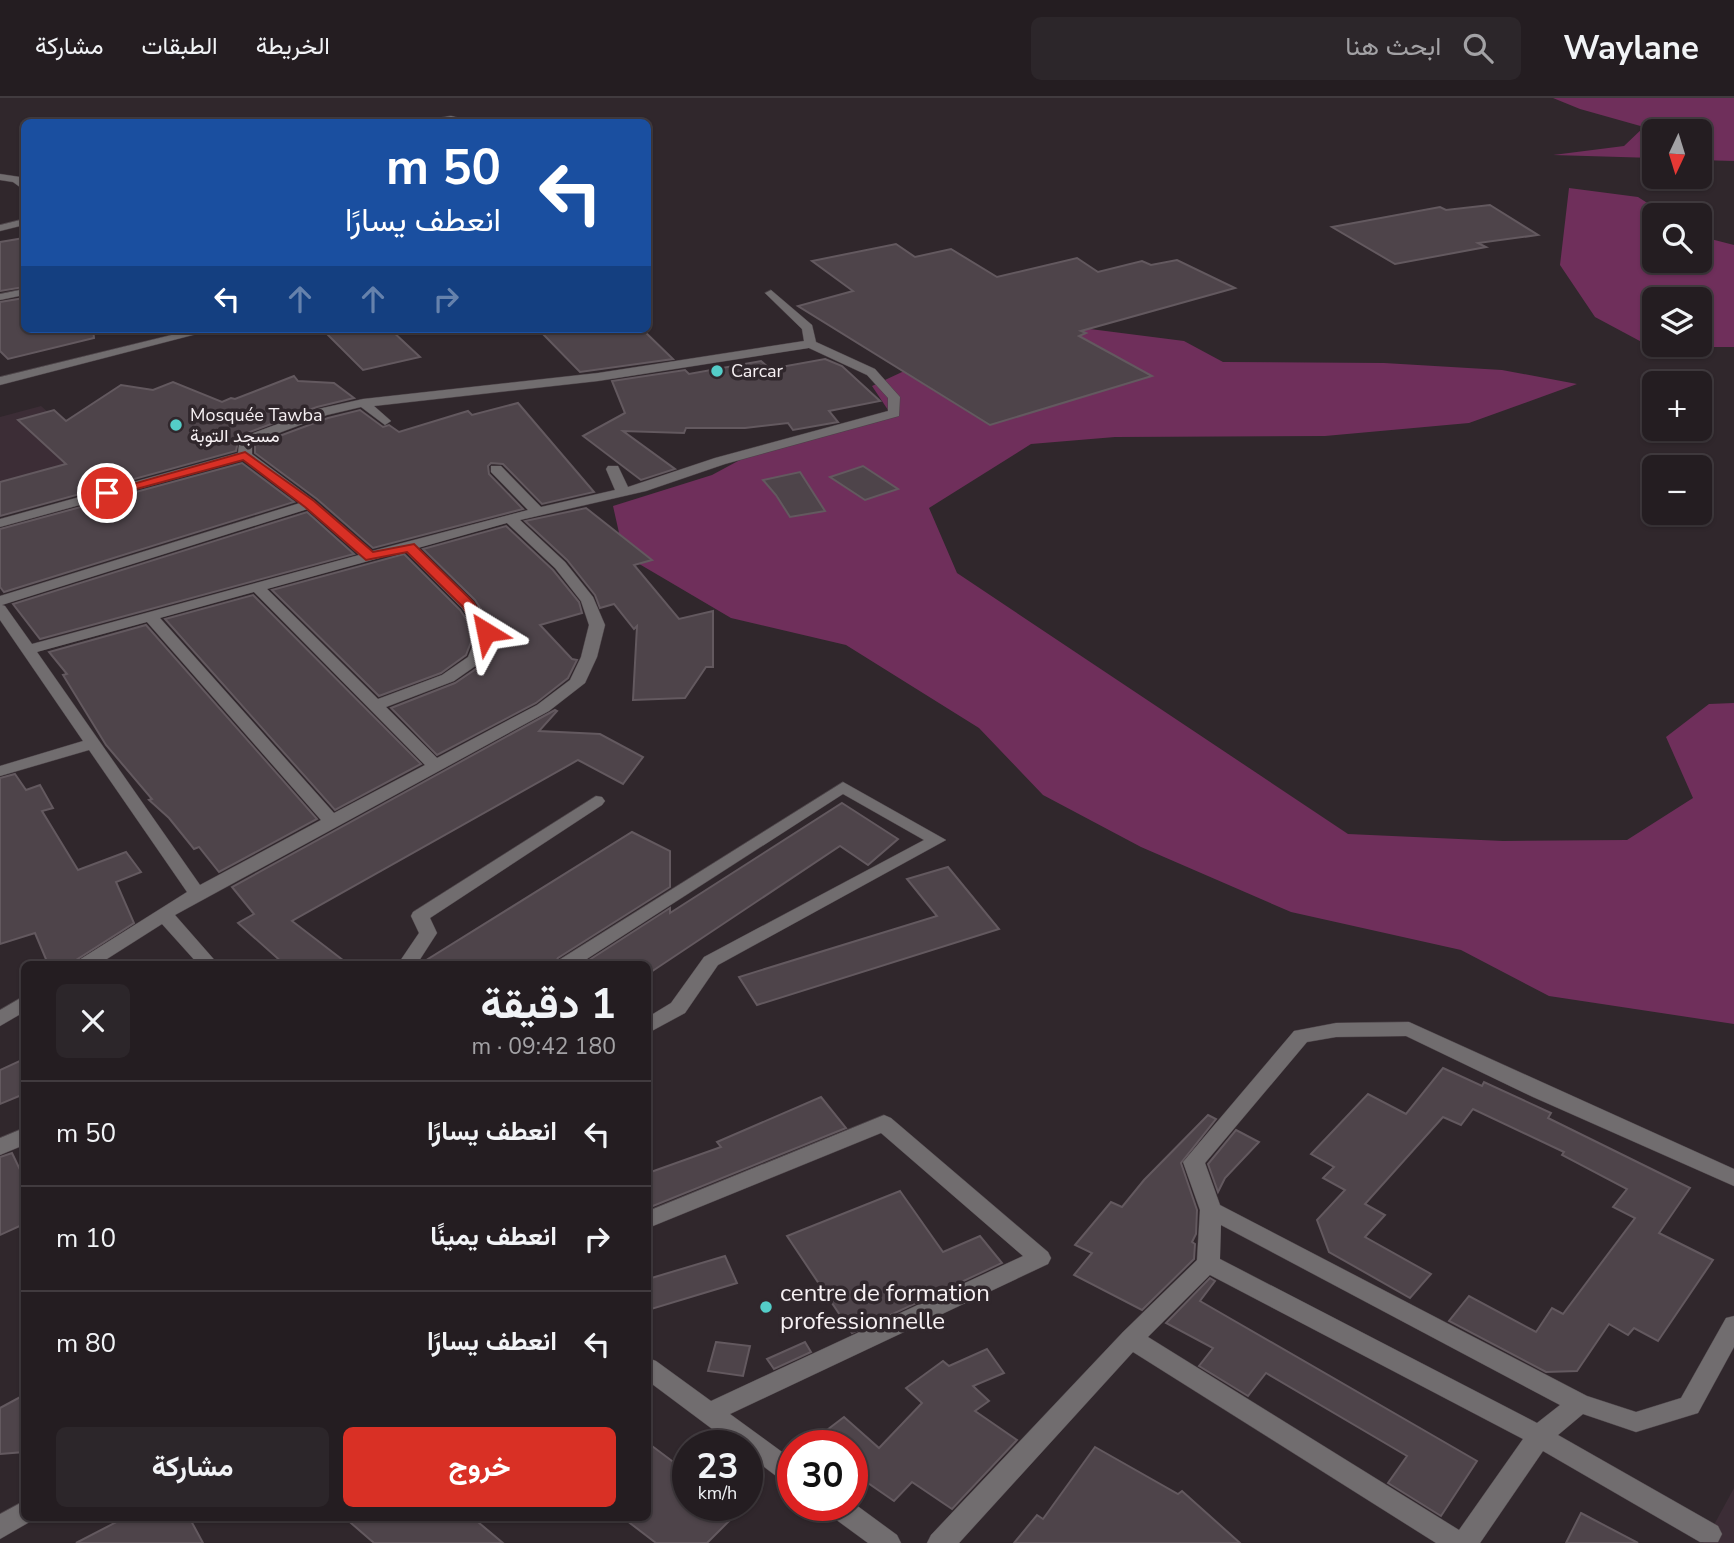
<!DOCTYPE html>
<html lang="ar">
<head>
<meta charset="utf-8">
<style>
  :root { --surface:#241d21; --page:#2c262a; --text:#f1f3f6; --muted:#a3a2a5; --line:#413b3f; --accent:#d93025 }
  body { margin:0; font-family:"Nunito Sans",Vazirmatn,sans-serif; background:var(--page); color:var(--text); direction:rtl; height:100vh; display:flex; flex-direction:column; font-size:26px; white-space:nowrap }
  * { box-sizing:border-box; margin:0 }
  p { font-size:23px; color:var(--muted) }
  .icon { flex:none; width:38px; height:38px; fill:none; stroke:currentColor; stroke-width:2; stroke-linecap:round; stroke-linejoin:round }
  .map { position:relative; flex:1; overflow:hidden; direction:ltr }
  .drawer { position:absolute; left:21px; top:863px; width:630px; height:560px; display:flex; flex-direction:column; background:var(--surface); border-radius:10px; box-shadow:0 2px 5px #0004,0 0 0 2px var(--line); direction:rtl }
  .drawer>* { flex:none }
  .top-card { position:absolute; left:21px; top:21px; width:630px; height:214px; border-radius:10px; box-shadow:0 2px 5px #0004,0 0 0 2px var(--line); direction:rtl; background:#1a4fa0; color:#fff; overflow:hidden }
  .needle { width:46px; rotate:184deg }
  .controls { position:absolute; left:1642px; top:21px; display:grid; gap:14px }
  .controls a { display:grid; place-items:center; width:70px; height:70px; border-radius:10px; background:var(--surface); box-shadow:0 2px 5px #0004,0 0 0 2px var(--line); font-size:35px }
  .speed { position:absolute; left:672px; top:1332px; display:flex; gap:14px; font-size:35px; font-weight:700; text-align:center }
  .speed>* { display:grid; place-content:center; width:91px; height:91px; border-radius:50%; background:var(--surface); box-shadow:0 2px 5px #0004,0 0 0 2px var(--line); line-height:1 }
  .speed small { font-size:18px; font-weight:400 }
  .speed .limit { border:10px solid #d22; background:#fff; color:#111 }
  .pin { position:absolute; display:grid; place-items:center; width:60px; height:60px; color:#fff; margin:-30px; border:4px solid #fff; border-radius:50%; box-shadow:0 2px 7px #0007 }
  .me { position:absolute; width:77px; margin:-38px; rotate:325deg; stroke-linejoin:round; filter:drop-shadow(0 0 5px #0008) }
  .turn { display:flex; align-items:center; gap:24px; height:147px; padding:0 35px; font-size:32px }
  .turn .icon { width:91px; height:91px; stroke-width:2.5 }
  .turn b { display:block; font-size:49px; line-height:60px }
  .lanes { display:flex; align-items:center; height:66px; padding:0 35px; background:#0003; justify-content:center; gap:35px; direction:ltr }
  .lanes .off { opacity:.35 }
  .round { display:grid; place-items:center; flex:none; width:74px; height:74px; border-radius:10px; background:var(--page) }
  .summary { display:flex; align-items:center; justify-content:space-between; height:119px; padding:0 35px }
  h1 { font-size:42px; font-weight:700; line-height:52px }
  .cta { display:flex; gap:14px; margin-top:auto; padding:14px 35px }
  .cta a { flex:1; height:80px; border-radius:10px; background:var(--accent); color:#fff; font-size:28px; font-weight:700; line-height:80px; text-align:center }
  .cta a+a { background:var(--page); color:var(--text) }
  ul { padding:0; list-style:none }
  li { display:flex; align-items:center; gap:21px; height:105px; padding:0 35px; border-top:2px solid var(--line) }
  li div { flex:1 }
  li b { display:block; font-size:26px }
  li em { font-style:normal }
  header { display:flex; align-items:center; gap:42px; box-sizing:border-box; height:98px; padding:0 35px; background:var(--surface); border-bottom:2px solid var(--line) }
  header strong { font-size:33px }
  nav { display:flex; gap:38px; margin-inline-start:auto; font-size:24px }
  .search { width:490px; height:63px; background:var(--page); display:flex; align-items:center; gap:18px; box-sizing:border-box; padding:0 24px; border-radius:10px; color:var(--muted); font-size:26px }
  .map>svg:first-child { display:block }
</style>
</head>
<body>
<header>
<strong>Waylane</strong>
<div class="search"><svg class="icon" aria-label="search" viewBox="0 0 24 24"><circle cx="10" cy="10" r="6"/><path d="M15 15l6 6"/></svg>ابحث هنا</div>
<nav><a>الخريطة</a><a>الطبقات</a><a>مشاركة</a></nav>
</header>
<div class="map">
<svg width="1734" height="1445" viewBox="0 0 1734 1445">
  <rect width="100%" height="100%" fill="#30272c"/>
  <g fill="#3c2d36">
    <path d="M 41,308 L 107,366 L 0,401 L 0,319 Z"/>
    <path d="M 1734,1390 L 1734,1445 L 1703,1445 L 1709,1436 Z"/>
  </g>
  <g fill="#6f2f5b" fill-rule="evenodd">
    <path d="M 1553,0 L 1734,0 L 1734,63 L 1699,62 L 1699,33 L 1654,33 L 1654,60 L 1553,57 L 1624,48 L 1644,29 L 1580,11 Z"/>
    <path d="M 1569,90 L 1638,99 L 1666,117 L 1654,117 L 1654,163 L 1699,163 L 1699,138 L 1734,147 L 1734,249 L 1651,249 L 1595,219 L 1560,167 ZM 1654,201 L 1699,201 L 1699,247 L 1654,247 Z"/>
    <path d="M 1090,231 L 1184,243 L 1223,264 L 1384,265 L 1502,272 L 1577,286 L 1469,325 L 1325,338 L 1115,339 L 1031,346 L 929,410 L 957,475 L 1348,736 L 1503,743 L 1627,742 L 1693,700 L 1666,639 L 1709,606 L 1734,605 L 1734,926 L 1549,898 L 1461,852 L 1291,814 L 1141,749 L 1043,697 L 979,630 L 846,547 L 731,520 L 624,457 L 613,408 L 712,377 L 764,349 L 892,318 L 872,288 L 973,241 Z"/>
  </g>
  <g fill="#4e444a" stroke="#63595f" stroke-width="2">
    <path d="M 1490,107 L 1538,137 L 1478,145 L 1486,149 L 1395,166 L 1332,129 L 1440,109 L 1446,112 Z"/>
    <path d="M 24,140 L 24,189 L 0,193 L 0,144 Z"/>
    <path d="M 896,146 L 915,159 L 951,151 L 997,179 L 1077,160 L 1098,174 L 1142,163 L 1151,167 L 1177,162 L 1235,190 L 1081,233 L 1086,235 L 1079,238 L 1152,278 L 990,327 L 798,208 L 853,193 L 812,163 Z"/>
    <path d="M 24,200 L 24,231 L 93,231 L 94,240 L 8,261 L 0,253 L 0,204 Z"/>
    <path d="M 322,231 L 390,231 L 420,259 L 363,272 Z"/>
    <path d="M 538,231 L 642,231 L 673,261 L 580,274 Z"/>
    <path d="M 825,261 L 842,268 L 880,303 L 829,313 L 838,324 L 793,332 L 788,325 L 745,330 L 686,330 L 684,335 L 623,333 L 675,371 L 641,382 L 583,338 L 625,315 L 612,283 L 685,272 L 689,276 L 761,263 L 770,271 Z"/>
    <path d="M 294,278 L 298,283 L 334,285 L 354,300 L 317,309 L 239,338 L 236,353 L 0,418 L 0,384 L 66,366 L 18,322 L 54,312 L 66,323 L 121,287 L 153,292 L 173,284 L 222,304 L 231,300 L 235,301 Z"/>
    <path d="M 518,305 L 594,394 L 542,406 L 503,366 L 491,365 L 488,368 L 489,376 L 523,411 L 373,450 L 317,401 L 255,355 L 255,347 L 328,320 L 360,312 L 383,329 L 389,327 L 399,334 L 468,313 L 472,317 Z"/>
    <path d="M 242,365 L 294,404 L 4,494 L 0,489 L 0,431 Z"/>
    <path d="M 863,368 L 898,391 L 865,402 L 830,379 Z"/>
    <path d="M 800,374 L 825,413 L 790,419 L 776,397 L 763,382 Z"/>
    <path d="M 586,410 L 652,462 L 634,467 L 679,521 L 713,513 L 713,569 L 706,569 L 685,600 L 633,602 L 637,528 L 634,531 L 614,506 L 600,510 L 595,497 L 567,462 L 525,423 Z"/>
    <path d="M 307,414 L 354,456 L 40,541 L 13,506 Z"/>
    <path d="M 506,428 L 553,472 L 579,504 L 582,515 L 540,527 L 572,561 L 577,562 L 568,580 L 536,605 L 437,657 L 391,610 L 455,585 L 483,566 L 496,535 L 475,502 L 423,451 Z"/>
    <path d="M 404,456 L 460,512 L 475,534 L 466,557 L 441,575 L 379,598 L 272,492 Z"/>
    <path d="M 253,497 L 421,666 L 335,712 L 165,521 Z"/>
    <path d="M 146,527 L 317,721 L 219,774 L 199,749 L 194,751 L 169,720 L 149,702 L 152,701 L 106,647 L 63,577 L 67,576 L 49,554 Z"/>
    <path d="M 555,612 L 557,613 L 539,633 L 600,636 L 643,659 L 623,686 L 578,662 L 292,823 L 348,866 L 284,866 L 238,825 L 254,816 L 232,789 Z"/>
    <path d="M 15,676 L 26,692 L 40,687 L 53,710 L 42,713 L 78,772 L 126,754 L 141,774 L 116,784 L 134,825 L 76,862 L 62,866 L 48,866 L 35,835 L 0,846 L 0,680 Z"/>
    <path d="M 842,705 L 898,741 L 868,767 L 840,748 L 648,876 L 648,866 L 583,866 L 670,810 L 670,815 Z"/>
    <path d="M 632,734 L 670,753 L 670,789 L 558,860 L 554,866 L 420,866 Z"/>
    <path d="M 948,769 L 999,831 L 757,907 L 739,879 L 937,818 L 907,781 Z"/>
    <path d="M 24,961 L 24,996 L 0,1006 L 0,972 Z"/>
    <path d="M 1443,970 L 1482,988 L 1484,984 L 1551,1015 L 1548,1020 L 1690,1090 L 1659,1135 L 1713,1162 L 1658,1243 L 1634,1230 L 1628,1237 L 1609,1226 L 1577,1273 L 1546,1274 L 1449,1223 L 1469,1198 L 1536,1234 L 1552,1210 L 1563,1216 L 1635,1120 L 1613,1109 L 1627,1091 L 1562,1057 L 1564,1054 L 1473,1011 L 1461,1027 L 1443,1019 L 1365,1106 L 1385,1117 L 1365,1139 L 1431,1176 L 1410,1200 L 1329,1154 L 1317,1122 L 1345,1092 L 1323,1080 L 1334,1069 L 1311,1056 L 1368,996 L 1406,1016 Z"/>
    <path d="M 821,999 L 846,1030 L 648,1110 L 648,1075 L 721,1049 L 717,1044 Z"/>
    <path d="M 1208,1017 L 1216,1021 L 1181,1065 L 1197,1112 L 1196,1136 L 1192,1144 L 1195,1146 L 1194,1161 L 1142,1212 L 1074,1177 L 1092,1155 L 1075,1147 L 1111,1104 L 1122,1109 L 1144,1082 Z"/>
    <path d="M 1236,1032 L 1259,1044 L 1225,1080 L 1218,1094 L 1208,1066 Z"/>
    <path d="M 12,1055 L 24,1080 L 24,1126 L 0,1137 L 0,1059 Z"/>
    <path d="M 900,1093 L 943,1154 L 980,1138 L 1002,1165 L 852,1235 L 787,1138 Z"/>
    <path d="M 725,1158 L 737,1185 L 648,1212 L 648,1181 Z"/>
    <path d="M 1210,1180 L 1215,1183 L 1200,1203 L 1477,1363 L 1441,1418 L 1388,1385 L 1407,1358 L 1266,1275 L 1248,1298 L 1199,1268 L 1213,1250 L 1166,1225 Z"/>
    <path d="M 716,1244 L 750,1248 L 743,1278 L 708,1273 Z"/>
    <path d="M 805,1244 L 811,1254 L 774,1271 L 767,1261 Z"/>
    <path d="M 987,1251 L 1004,1275 L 973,1288 L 989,1303 L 975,1313 L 1017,1342 L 952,1411 L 912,1384 L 894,1403 L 852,1374 L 852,1348 L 806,1348 L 844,1319 L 879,1350 L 922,1305 L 906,1290 L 943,1263 L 949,1268 Z"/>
    <path d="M 24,1297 L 24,1354 L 0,1356 L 0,1310 Z"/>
    <path d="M 648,1345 L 688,1375 L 688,1407 L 745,1407 L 707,1445 L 656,1445 L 622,1419 L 648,1419 Z"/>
    <path d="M 1095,1349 L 1178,1396 L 1182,1393 L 1240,1445 L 1014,1445 L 1037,1417 L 1043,1421 Z"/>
    <path d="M 1581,1415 L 1638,1445 L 1566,1445 Z"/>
    <path d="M 126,1419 L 189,1419 L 203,1445 L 76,1445 Z"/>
    <path d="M 344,1419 L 472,1419 L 503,1445 L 374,1445 Z"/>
  </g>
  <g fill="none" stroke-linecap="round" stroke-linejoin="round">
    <defs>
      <g id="minor">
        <path d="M 451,18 L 477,24 L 415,24 Z"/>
        <path d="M 0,76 L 20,79 L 24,84 L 24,92 L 13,84 L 0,82 Z"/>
        <path d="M 24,121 L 24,127 L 0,133 L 0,127 Z"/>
        <path d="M 24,191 L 24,197 L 0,202 L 0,196 Z"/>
        <path d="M 771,192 L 812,227 L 816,244 L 875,271 L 900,299 L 899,318 L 725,366 L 646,393 L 520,422 L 565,464 L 593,499 L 605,527 L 597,559 L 585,585 L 549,613 L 175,817 L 218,866 L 198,866 L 162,826 L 99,866 L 77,866 L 79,862 L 187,794 L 89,652 L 0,678 L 0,668 L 83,643 L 0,522 L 0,498 L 300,405 L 243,362 L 0,429 L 0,421 L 238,355 L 240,340 L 318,311 L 363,301 L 598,275 L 804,243 L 802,231 L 765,195 ZM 809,250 L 867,277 L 888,300 L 888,313 L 715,360 L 628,389 L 618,368 L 608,368 L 606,371 L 615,392 L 541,409 L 501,368 L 491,368 L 491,374 L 528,412 L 372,453 L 315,403 L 252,356 L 252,345 L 327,317 L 361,309 L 385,327 L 391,323 L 374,308 L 598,283 ZM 308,411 L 359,457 L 32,546 L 5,508 L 2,507 ZM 507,425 L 555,470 L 581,503 L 589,527 L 581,559 L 570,582 L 537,607 L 437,660 L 386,609 L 454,583 L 481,564 L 494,534 L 473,504 L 418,450 ZM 405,453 L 462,510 L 478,534 L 468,559 L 442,577 L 378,601 L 267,491 ZM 254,494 L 425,667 L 334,715 L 160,520 ZM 147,524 L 321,722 L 200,787 L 37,554 Z"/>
        <path d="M 196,231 L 216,231 L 0,287 L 0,279 Z"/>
        <path d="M 843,684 L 946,742 L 718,867 L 685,915 L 648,935 L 648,919 L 671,905 L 704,859 L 924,742 L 843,696 L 579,866 L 557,866 L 559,862 Z"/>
        <path d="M 596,698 L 602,699 L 605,703 L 602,707 L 430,820 L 437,835 L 417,866 L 398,866 L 419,835 L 411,818 L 413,814 Z"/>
        <path d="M 24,898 L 24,914 L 0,928 L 0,912 Z"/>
        <path d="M 1409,924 L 1734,1071 L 1734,1088 L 1533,999 L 1406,938 L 1336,939 L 1307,944 L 1205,1065 L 1220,1107 L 1587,1298 L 1636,1314 L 1681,1300 L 1726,1220 L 1734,1218 L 1734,1249 L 1698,1315 L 1636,1334 L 1583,1316 L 1558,1337 L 1718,1428 L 1722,1436 L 1718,1444 L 1700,1444 L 1543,1353 L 1480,1445 L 1436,1445 L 1133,1254 L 959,1445 L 927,1445 L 931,1437 L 1123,1234 L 1197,1162 L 1200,1112 L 1183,1064 L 1294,933 L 1336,925 ZM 1221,1127 L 1560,1307 L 1537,1325 L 1220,1161 ZM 1210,1177 L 1523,1341 L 1459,1432 L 1148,1239 Z"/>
        <path d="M 884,1017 L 891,1020 L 1048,1154 L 1051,1160 L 1048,1166 L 730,1316 L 793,1362 L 793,1387 L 784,1384 L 747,1356 L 747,1348 L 735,1348 L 648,1283 L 648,1260 L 656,1263 L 711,1303 L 1023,1158 L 881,1035 L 648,1130 L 648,1113 Z"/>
        <path d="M 24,1030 L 24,1047 L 0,1057 L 0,1040 Z"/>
        <path d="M 24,1403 L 24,1419 L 34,1419 L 33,1422 L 0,1441 L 0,1416 Z"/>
        <path d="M 852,1404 L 897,1437 L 901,1445 L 868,1445 L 827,1415 L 823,1407 L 852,1407 Z"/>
      </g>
    </defs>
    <use href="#minor" stroke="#4c4348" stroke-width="1"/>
    <use href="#minor" fill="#716d6f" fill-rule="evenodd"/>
  </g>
  <path fill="#d93025" stroke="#8d1f18" stroke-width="2" d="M 245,354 L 314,403 L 373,454 L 414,446 L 473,504 L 493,534 L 491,537 L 481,537 L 463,509 L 407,454 L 366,462 L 305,409 L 243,362 L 107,399 L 101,395 Z"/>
  <g fill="#54cdc8" stroke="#30272c" stroke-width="2.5">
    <circle cx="717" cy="273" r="7"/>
    <circle cx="176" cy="327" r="7"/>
    <circle cx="766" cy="1209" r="7"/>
  </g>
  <g text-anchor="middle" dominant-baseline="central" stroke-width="7" stroke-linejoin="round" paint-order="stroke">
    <g font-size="18" fill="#f6f0f3" stroke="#30272c" text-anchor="start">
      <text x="731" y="273">Carcar</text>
      <text x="190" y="317">Mosquée Tawba<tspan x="190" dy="21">مسجد التوبة</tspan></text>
    </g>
    <g font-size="24" fill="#f6f0f3" stroke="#30272c" text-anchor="start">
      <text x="780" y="1195">centre de formation<tspan x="780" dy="28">professionnelle</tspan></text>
    </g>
  </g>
</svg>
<div class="controls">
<a><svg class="needle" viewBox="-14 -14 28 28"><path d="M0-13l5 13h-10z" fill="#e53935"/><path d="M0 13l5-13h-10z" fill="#a3a2a5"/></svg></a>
<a><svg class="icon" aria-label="search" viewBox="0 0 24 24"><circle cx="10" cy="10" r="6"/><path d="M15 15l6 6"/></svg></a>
<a><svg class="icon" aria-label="layers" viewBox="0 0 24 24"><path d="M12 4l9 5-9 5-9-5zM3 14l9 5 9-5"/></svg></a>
<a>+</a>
<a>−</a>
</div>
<div class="speed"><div>23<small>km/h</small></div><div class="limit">30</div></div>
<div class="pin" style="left:107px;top:395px;background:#d93025"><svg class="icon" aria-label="arrive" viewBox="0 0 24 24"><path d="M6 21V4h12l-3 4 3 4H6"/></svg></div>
<svg class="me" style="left:486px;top:534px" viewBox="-20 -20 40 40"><path d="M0-17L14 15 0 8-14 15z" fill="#d93025" stroke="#fff" stroke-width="4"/></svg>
<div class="top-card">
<div class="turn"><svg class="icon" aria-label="left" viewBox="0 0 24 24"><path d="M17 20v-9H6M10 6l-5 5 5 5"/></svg><div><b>50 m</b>انعطف يسارًا</div></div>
<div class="lanes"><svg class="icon" aria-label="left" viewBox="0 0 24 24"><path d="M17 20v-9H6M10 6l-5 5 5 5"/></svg><svg class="icon off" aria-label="ahead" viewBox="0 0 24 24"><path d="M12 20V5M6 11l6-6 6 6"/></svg><svg class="icon off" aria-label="ahead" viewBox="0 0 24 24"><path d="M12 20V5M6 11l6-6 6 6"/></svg><svg class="icon off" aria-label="right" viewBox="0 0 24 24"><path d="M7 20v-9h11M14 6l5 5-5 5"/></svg></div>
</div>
<section class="drawer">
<div class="summary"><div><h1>1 دقيقة</h1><p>180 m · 09:42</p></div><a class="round"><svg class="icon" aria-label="close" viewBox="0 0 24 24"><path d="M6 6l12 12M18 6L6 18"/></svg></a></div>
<ul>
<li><svg class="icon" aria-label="left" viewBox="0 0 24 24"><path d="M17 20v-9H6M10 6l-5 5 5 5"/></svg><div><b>انعطف يسارًا</b></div><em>50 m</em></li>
<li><svg class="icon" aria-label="right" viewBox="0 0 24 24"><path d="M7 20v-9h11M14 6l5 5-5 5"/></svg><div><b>انعطف يمينًا</b></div><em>10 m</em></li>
<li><svg class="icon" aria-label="left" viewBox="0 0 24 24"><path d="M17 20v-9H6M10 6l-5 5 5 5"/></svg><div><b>انعطف يسارًا</b></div><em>80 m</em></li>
</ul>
<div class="cta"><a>خروج</a><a>مشاركة</a></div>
</section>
</div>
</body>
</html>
